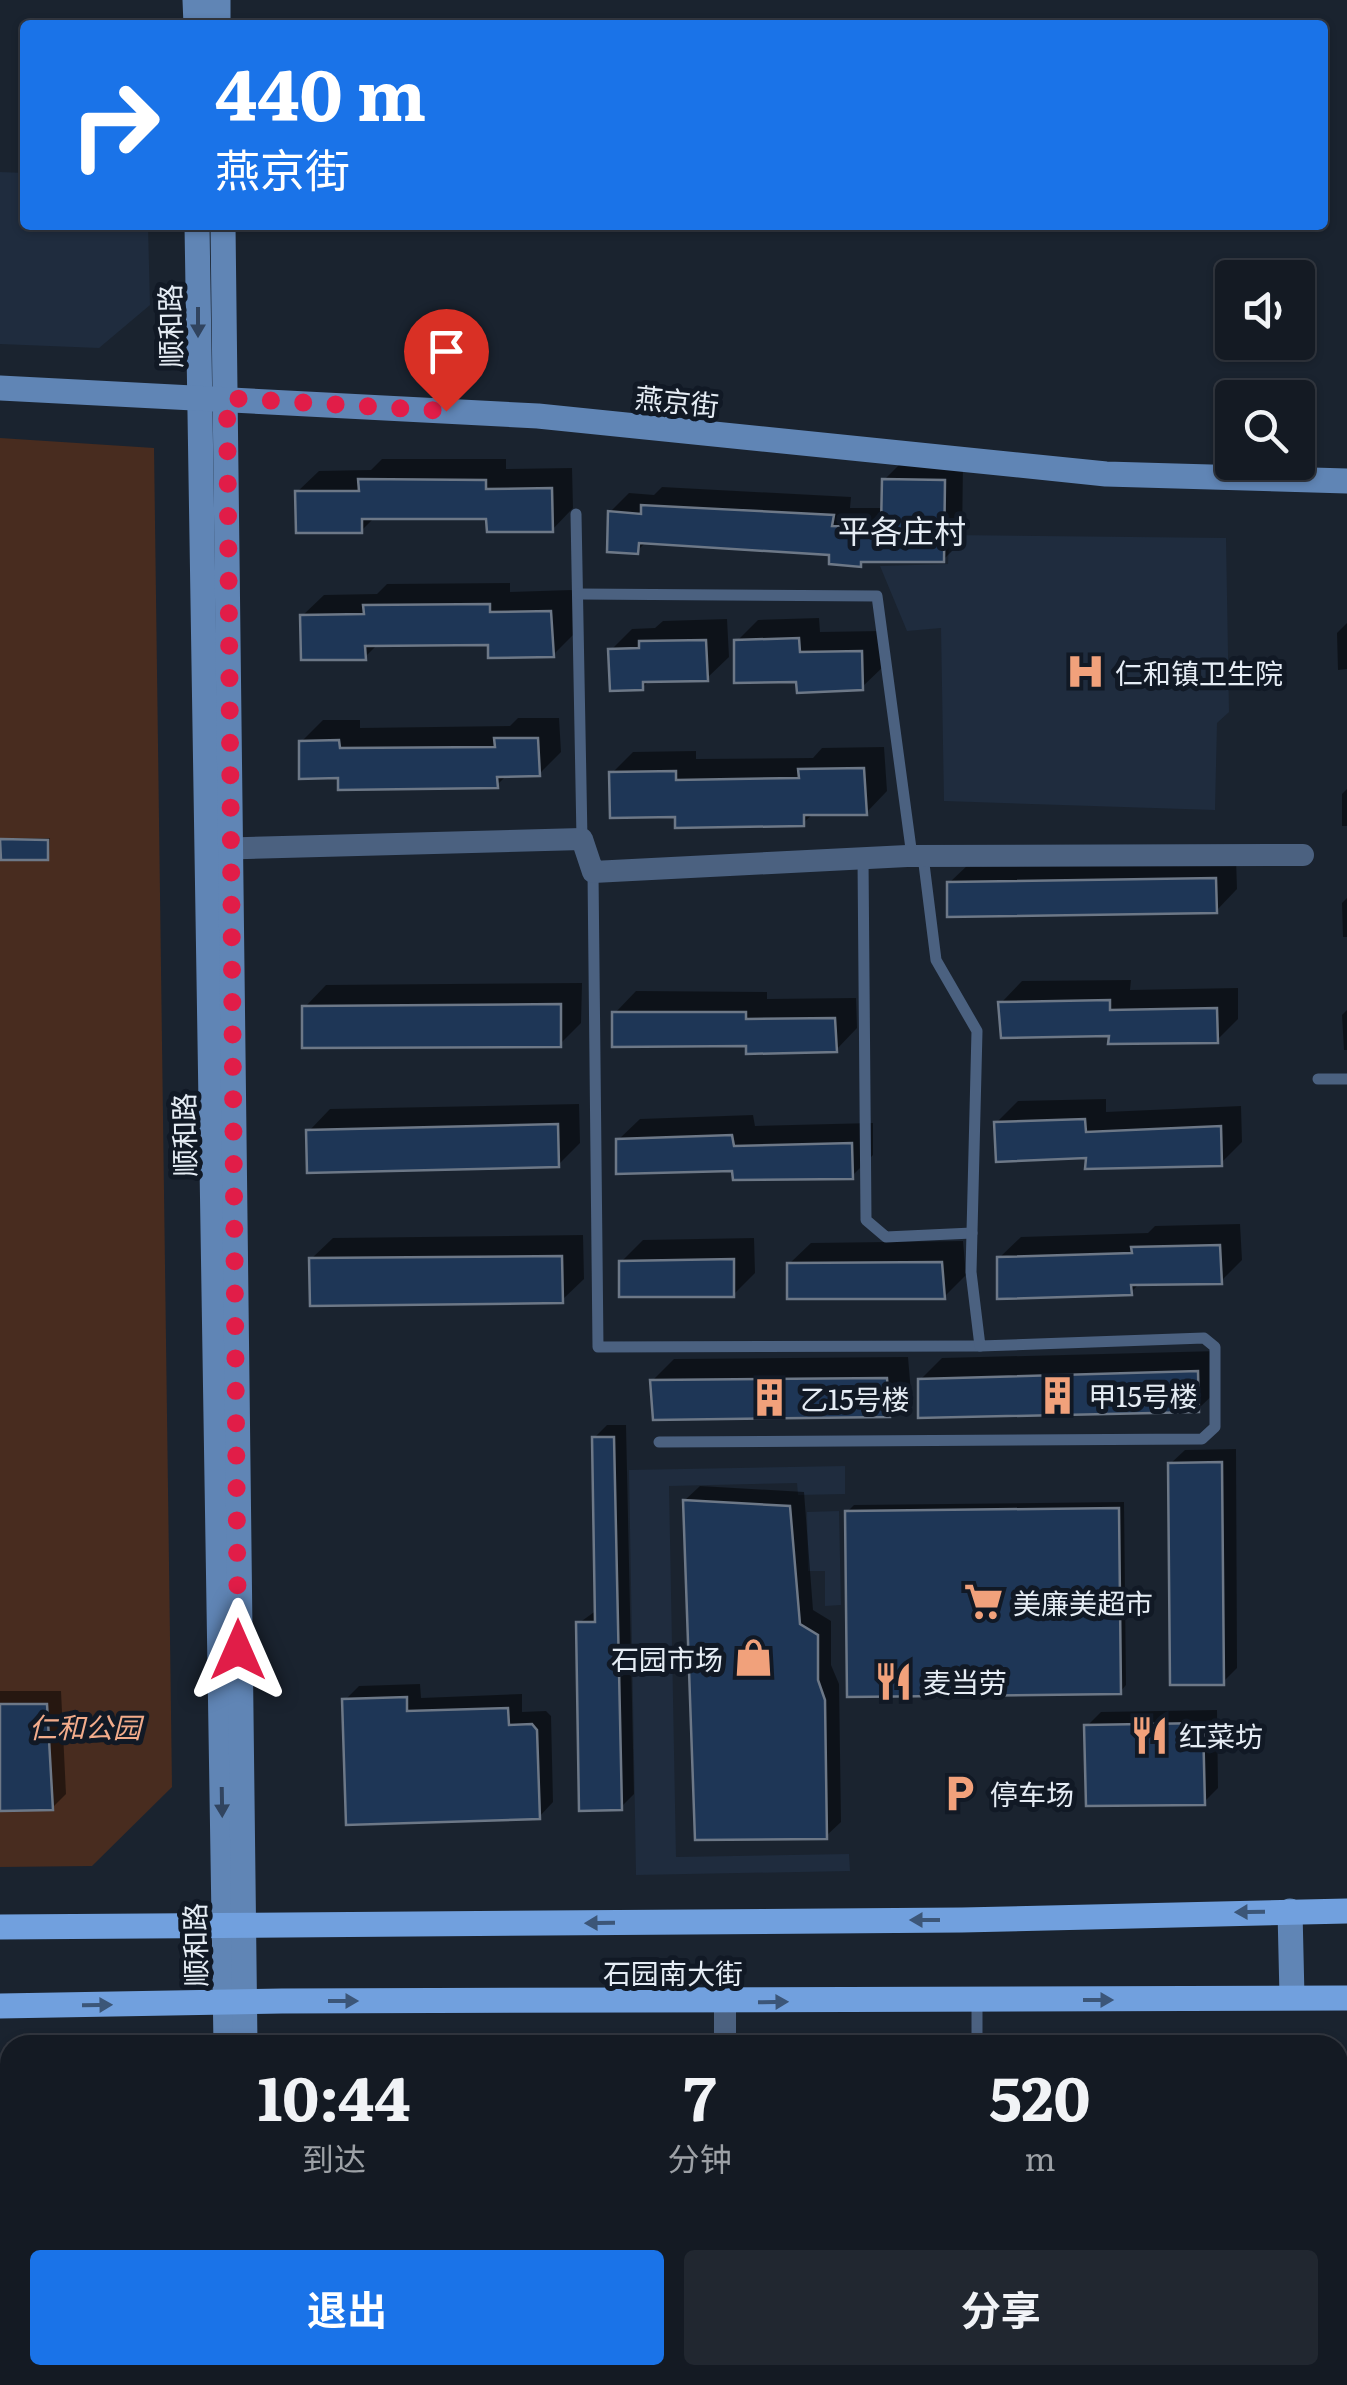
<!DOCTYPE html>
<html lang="zh">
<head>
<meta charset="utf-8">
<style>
  :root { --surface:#141a23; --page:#212730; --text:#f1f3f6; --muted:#9da1a6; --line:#333841; --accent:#1a73e8 }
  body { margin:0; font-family:Literata,"Noto Sans SC",serif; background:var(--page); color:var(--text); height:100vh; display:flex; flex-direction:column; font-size:38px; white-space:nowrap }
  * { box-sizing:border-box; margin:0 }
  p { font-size:32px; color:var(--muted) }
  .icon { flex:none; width:55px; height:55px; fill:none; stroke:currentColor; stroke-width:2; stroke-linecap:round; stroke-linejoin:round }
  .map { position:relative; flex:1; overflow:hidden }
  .sheet { position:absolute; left:0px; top:2035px; width:1348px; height:350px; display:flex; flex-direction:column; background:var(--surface); border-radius:30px 30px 0 0; box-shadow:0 2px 8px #0004,0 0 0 2px var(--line) }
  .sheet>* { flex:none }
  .top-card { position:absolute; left:20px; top:20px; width:1308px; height:210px; border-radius:10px; box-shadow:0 2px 8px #0004,0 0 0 2px var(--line); background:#1a73e8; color:#fff; overflow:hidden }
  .buttons { position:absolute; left:1215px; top:260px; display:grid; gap:20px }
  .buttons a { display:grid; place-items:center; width:100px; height:100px; border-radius:10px; background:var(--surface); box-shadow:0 2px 8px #0004,0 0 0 2px var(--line); font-size:50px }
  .pin { position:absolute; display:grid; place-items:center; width:85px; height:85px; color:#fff; margin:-102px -42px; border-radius:50% 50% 50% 0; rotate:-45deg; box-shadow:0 0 10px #0007 }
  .pin .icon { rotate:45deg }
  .me { position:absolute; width:110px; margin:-55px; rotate:0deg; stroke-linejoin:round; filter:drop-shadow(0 0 8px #0008) }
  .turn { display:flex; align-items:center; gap:35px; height:210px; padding:0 30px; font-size:45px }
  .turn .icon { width:130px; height:130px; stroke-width:2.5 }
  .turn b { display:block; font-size:70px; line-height:85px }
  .eta { display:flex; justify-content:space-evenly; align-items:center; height:170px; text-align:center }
  .eta b { font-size:60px; font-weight:700; line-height:70px }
  .action { display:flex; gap:20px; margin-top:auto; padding:20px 30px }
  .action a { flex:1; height:115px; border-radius:10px; background:var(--accent); color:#fff; font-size:40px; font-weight:700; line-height:115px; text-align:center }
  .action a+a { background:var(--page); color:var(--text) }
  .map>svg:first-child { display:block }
</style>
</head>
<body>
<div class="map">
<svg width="1347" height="2385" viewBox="0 0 1347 2385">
  <rect width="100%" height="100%" fill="#1a232f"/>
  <g fill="#1f2c3e">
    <path d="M 0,172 L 25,173 L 25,225 L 148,225 L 150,305 L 99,348 L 0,344 Z"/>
    <path d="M 949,535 L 1226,538 L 1229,712 L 1217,723 L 1215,810 L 944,801 L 941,628 L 907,631 L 880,566 L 948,564 Z"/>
    <path d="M 845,1466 L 845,1494 L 798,1495 L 797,1483 L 669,1486 L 676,1857 L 849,1854 L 850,1871 L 636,1875 L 629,1470 Z"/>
    <path d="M 839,1511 L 841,1605 L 825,1606 L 825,1571 L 808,1571 L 807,1512 Z"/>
    <path d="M 0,2091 L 10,2091 L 10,2375 L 185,2375 L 185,2385 L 0,2385 Z"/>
  </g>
  <g fill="#482c1f">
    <path d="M 0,438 L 154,448 L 172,1787 L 92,1866 L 0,1867 Z"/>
    <path d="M 0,2119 L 10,2119 L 10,2375 L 21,2375 L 21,2385 L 0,2385 Z"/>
  </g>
  <g fill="#0007">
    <path d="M 382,459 L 506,459 L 506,469 L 572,468 L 573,508 L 552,530 L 488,517 L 375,517 L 361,531 L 297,492 L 319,471 L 371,470 Z"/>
    <path d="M 903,461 L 963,462 L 962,541 L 943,560 L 865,559 L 860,565 L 831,552 L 647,541 L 637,551 L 610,512 L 629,493 L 654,495 L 662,487 L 851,497 L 850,508 L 884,508 L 884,480 Z"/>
    <path d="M 510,583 L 510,592 L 572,590 L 575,633 L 553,655 L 490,643 L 378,644 L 365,657 L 302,616 L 324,595 L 377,594 L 387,584 Z"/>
    <path d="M 819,618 L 820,632 L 882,631 L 884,666 L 862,687 L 799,680 L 737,641 L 758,620 Z"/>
    <path d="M 727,619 L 729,657 L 707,678 L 650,680 L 642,688 L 611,650 L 632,629 L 655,628 L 663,621 Z"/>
    <path d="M 1347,623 L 1347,669 L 1338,670 L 1337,633 Z"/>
    <path d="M 518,718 L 559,718 L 561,752 L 539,774 L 508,774 L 497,785 L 340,776 L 301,742 L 323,720 L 360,720 L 360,728 L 510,726 Z"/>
    <path d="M 884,747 L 887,791 L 866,813 L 814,813 L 803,823 L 678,814 L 612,773 L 633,752 L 696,751 L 696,759 L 813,758 L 822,748 Z"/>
    <path d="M 1347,789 L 1347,826 L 1342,826 L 1342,794 Z"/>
    <path d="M 5,838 L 50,838 L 49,855 L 2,840 Z"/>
    <path d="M 1236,858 L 1237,889 L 1216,911 L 949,883 L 971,862 Z"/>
    <path d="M 1347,898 L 1347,937 L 1343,937 L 1342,903 Z"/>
    <path d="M 1131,980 L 1130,990 L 1238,988 L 1238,1019 L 1217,1040 L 1111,1034 L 1001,1003 L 1022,981 Z"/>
    <path d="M 582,983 L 581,1023 L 560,1044 L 305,1007 L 326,985 Z"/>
    <path d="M 636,991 L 767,992 L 767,999 L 856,998 L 857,1028 L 836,1050 L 748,1044 L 615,1013 Z"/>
    <path d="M 1347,1010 L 1347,1050 L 1344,1050 L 1342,1015 Z"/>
    <path d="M 1106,1099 L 1106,1112 L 1241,1106 L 1242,1142 L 1221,1163 L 1088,1156 L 996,1123 L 1018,1101 Z"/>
    <path d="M 579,1104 L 580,1143 L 558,1165 L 309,1131 L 330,1109 Z"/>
    <path d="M 753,1115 L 755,1126 L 873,1123 L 873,1155 L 852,1176 L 734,1169 L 618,1140 L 640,1119 Z"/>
    <path d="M 1240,1224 L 1242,1260 L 1221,1281 L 1140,1283 L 1131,1292 L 999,1258 L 1021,1237 L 1148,1233 L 1155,1226 Z"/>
    <path d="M 583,1235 L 584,1279 L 562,1300 L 311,1259 L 333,1238 Z"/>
    <path d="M 754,1238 L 755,1273 L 733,1295 L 621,1262 L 643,1240 Z"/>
    <path d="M 963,1241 L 966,1275 L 944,1297 L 789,1264 L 811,1243 Z"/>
    <path d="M 1219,1351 L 1220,1388 L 1198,1409 L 920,1380 L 942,1358 Z"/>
    <path d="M 908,1357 L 911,1393 L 889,1415 L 653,1380 L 674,1359 Z"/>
    <path d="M 607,1425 L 626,1425 L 634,1794 L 621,1807 L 579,1623 L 597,1610 L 594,1438 Z"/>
    <path d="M 1236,1449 L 1237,1668 L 1223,1682 L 1170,1464 L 1185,1450 Z"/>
    <path d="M 700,1486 L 804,1492 L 813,1610 L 831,1621 L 831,1665 L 839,1684 L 841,1822 L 826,1836 L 685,1500 Z"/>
    <path d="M 1124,1502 L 1126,1685 L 1120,1692 L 847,1512 L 854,1505 Z"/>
    <path d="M 420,1684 L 421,1698 L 522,1694 L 522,1712 L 546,1711 L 551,1716 L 553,1802 L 539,1817 L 345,1700 L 359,1686 Z"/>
    <path d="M 0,1691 L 61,1691 L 66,1794 L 52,1808 L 0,1809 Z"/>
    <path d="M 1217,1710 L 1218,1788 L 1204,1802 L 1087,1726 L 1101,1712 Z"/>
    <path d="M 0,2155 L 10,2156 L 10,2301 L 0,2304 Z"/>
    <path d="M 875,2375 L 875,2385 L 756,2385 L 765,2376 Z"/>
    <path d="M 1094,2375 L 1177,2375 L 1177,2384 L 1239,2385 L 1086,2385 Z"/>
    <path d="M 1051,2382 L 1051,2385 L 973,2385 Z"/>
  </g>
  <g fill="#1e3656" stroke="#6d7887" stroke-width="2.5">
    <path d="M 358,479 L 486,480 L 486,489 L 552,488 L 553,532 L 487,532 L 486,519 L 362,519 L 362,533 L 296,533 L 295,491 L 359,491 Z"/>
    <path d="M 882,479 L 945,480 L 944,562 L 861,562 L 861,567 L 829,564 L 829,555 L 639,543 L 638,554 L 607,552 L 608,511 L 641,514 L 641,505 L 834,515 L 832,526 L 881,527 Z"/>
    <path d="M 490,604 L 490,612 L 551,611 L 554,657 L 488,658 L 488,645 L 365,646 L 366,660 L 301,660 L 300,615 L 364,614 L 363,605 Z"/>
    <path d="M 799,638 L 800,652 L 862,651 L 863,690 L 797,693 L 796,682 L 734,683 L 734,640 Z"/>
    <path d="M 706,640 L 708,681 L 643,682 L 643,690 L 610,691 L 608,649 L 639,648 L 639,641 Z"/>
    <path d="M 494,738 L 538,738 L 540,776 L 497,777 L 498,788 L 338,790 L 338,778 L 299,779 L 299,741 L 339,740 L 340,748 L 495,747 Z"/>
    <path d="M 864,768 L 867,815 L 804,815 L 804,826 L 675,828 L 675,817 L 610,818 L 609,772 L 676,771 L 676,780 L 799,778 L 798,769 Z"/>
    <path d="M 0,839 L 48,840 L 48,860 L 1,860 Z"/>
    <path d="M 1216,878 L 1217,913 L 947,917 L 947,882 Z"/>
    <path d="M 1110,1000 L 1110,1010 L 1217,1008 L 1218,1043 L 1108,1044 L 1109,1036 L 1001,1038 L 998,1002 Z"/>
    <path d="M 561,1004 L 561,1047 L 302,1048 L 302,1006 Z"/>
    <path d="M 612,1012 L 746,1012 L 746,1019 L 835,1018 L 837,1052 L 746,1054 L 746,1046 L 612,1047 Z"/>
    <path d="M 1085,1119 L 1086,1132 L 1221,1126 L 1222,1166 L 1085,1169 L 1086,1158 L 996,1162 L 994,1122 Z"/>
    <path d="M 558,1124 L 559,1167 L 307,1173 L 306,1130 Z"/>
    <path d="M 732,1135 L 734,1146 L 852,1143 L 853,1179 L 733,1180 L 732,1171 L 616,1174 L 616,1139 Z"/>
    <path d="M 1220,1245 L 1222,1284 L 1131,1285 L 1132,1295 L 997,1299 L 997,1257 L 1132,1253 L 1131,1247 Z"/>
    <path d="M 562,1256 L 563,1303 L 310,1306 L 309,1258 Z"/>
    <path d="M 734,1259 L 734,1297 L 619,1297 L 619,1261 Z"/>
    <path d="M 942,1262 L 945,1299 L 787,1299 L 787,1263 Z"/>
    <path d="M 1198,1371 L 1199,1412 L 918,1418 L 918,1379 Z"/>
    <path d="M 887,1378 L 890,1417 L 653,1420 L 650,1380 Z"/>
    <path d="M 592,1437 L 614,1437 L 622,1810 L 579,1811 L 576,1622 L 595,1622 Z"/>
    <path d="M 1222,1462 L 1224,1685 L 1170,1685 L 1168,1463 Z"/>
    <path d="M 683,1500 L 790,1506 L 800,1624 L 818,1635 L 818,1680 L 825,1700 L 827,1839 L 695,1840 Z"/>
    <path d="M 1119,1508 L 1121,1694 L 847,1697 L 845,1511 Z"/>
    <path d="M 407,1697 L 407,1711 L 508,1708 L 509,1725 L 532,1724 L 537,1730 L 540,1819 L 346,1825 L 342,1699 Z"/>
    <path d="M 0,1704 L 47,1704 L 53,1810 L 0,1811 Z"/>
    <path d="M 1203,1723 L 1205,1805 L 1086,1806 L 1084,1725 Z"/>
  </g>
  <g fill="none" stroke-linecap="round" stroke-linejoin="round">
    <g stroke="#4b6180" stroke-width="11">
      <path d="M 576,514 L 582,839"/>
      <path d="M 578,594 L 877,596 L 912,856"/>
      <path d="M 863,858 L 866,1220 L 886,1237 L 972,1233"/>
      <path d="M 593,872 L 598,1347 L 980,1346"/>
      <path d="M 1318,1079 L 1347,1079"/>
      <path d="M 659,1442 L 1202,1439 L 1215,1427 L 1215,1347 L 1204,1338 L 980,1346 L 971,1272 L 977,1031 L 936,960 L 923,856"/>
      <path d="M 977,2001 L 977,2045"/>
      <path d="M 475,2375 L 475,2385"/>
      <path d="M 1053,2375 L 1058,2385"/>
    </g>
    <g stroke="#4b6180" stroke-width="22">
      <path d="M 212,849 L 582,839 L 593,872 L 907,856 L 1303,855"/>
      <path d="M 725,2045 L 725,2003"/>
      <path d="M 0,2103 L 10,2103"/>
      <path d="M 147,2375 L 148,2385"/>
      <path d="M 731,2375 L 732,2385"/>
    </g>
    <g stroke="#6085b5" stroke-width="25">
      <path d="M 195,0 L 196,25"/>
      <path d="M 218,0 L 218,25"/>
      <path d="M 197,225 L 226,2045"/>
      <path d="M 223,225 L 245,2045"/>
      <path d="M 0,388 L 538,416 L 1106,474 L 1347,481"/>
      <path d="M 1290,1911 L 1292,1997"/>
      <path d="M 231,2375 L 231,2385"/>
      <path d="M 250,2375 L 250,2385"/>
    </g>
    <g stroke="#71a0de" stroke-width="25">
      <path d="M 0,1927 L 962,1920 L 1347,1911"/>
      <path d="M 0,2006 L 282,2001 L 1347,1998"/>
    </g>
  </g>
  <defs><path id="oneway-solid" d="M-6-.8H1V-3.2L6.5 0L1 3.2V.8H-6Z" transform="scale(2.5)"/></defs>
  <g fill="#31445f">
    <use href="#oneway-solid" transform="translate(198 322) rotate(90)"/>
    <use href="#oneway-solid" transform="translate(222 1802) rotate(89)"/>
  </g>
  <g fill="#3c5678">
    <use href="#oneway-solid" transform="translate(1250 1912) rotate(179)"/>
    <use href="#oneway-solid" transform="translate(925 1920) rotate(180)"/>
    <use href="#oneway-solid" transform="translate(600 1923) rotate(179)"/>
    <use href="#oneway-solid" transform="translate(1098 2000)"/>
    <use href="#oneway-solid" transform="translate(343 2001)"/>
    <use href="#oneway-solid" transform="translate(773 2002) rotate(-1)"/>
    <use href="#oneway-solid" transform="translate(97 2005) rotate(-1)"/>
  </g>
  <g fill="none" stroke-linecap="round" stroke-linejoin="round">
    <path stroke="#e11d48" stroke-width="18" stroke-dasharray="0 32.4" d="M 238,1650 L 227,398 L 446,411"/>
  </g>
  <defs>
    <symbol id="hospital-bare" viewBox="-9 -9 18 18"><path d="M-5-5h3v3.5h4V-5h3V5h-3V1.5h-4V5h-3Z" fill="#f1a17b" stroke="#111925" stroke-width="2.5" paint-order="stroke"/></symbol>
    <symbol id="building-bare" viewBox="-9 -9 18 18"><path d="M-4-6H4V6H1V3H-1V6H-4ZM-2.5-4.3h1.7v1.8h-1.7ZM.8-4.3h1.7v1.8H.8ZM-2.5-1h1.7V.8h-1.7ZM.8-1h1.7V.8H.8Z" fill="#f1a17b" stroke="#111925" stroke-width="2.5" paint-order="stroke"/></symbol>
    <symbol id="supermarket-bare" viewBox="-9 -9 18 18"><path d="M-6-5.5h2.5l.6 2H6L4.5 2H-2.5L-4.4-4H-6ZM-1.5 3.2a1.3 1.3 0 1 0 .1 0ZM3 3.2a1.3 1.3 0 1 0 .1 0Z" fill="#f1a17b" stroke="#111925" stroke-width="2.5" paint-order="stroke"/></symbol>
    <symbol id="shop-bare" viewBox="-9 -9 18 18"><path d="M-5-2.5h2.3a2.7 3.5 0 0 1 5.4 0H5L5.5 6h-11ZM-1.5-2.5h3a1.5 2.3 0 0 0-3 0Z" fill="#f1a17b" stroke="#111925" stroke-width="2.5" paint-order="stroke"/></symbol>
    <symbol id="restaurant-bare" viewBox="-9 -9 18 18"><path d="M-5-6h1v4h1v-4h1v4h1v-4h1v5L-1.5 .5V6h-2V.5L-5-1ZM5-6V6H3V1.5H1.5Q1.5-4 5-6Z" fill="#f1a17b" stroke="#111925" stroke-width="2.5" paint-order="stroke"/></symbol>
    <symbol id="parking-bare" viewBox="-9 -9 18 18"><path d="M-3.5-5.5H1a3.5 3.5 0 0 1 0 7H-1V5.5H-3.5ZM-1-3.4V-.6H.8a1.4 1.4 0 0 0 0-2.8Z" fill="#f1a17b" stroke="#111925" stroke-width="2.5" paint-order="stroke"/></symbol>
  </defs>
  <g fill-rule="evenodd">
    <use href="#hospital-bare" x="1058" y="644" width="55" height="55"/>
    <use href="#building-bare" x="1030" y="1368" width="55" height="55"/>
    <use href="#building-bare" x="742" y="1370" width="55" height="55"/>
    <use href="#supermarket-bare" x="956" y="1574" width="55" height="55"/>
    <use href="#shop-bare" x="726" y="1630" width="55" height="55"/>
    <use href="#restaurant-bare" x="866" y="1654" width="55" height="55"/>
    <use href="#restaurant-bare" x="1122" y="1708" width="55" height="55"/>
    <use href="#parking-bare" x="932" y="1766" width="55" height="55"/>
  </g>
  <g text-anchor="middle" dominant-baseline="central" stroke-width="10" stroke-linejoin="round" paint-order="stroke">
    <g font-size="28" fill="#e5ecf4" stroke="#111925">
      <text transform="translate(169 326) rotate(-91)">顺和路</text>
      <text transform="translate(677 400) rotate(6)">燕京街</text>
      <text transform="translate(183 1135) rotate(-91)">顺和路</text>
      <text transform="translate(194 1945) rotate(-91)">顺和路</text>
      <text x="673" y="1972">石园南大街</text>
    </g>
    <g font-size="28" fill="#e5ecf4" stroke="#111925" text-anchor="start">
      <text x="1115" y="672">仁和镇卫生院</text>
      <text x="1088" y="1395">甲15号楼</text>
      <text x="800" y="1398">乙15号楼</text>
      <text x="1013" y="1602">美廉美超市</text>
      <text x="723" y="1658" text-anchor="end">石园市场</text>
      <text x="923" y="1681">麦当劳</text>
      <text x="1179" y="1735">红菜坊</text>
      <text x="990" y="1793">停车场</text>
    </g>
    <g font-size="28" font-style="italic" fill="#f3ac8b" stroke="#111925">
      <text x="85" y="1726">仁和公园</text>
    </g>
    <g font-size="32" fill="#e5ecf4" stroke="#111925">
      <text x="902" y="529">平各庄村</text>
    </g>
  </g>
</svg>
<div class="buttons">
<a><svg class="icon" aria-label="sound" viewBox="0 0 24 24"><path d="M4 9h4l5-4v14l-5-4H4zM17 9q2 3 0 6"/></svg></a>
<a><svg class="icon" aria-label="search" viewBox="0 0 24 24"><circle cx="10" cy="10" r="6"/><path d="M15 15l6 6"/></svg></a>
</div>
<div class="pin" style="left:446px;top:411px;background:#d93025"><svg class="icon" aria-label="arrive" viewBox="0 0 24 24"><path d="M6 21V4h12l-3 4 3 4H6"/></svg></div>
<svg class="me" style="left:238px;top:1650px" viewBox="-20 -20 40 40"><path d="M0-17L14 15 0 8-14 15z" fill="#e11d48" stroke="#fff" stroke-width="4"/></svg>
<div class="top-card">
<div class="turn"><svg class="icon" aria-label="right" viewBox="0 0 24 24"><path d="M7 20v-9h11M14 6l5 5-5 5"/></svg><div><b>440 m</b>燕京街</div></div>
</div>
<section class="sheet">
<div class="eta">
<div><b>10:44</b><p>到达</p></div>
<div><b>7</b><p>分钟</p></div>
<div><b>520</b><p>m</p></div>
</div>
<div class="action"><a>退出</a><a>分享</a></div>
</section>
</div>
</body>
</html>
